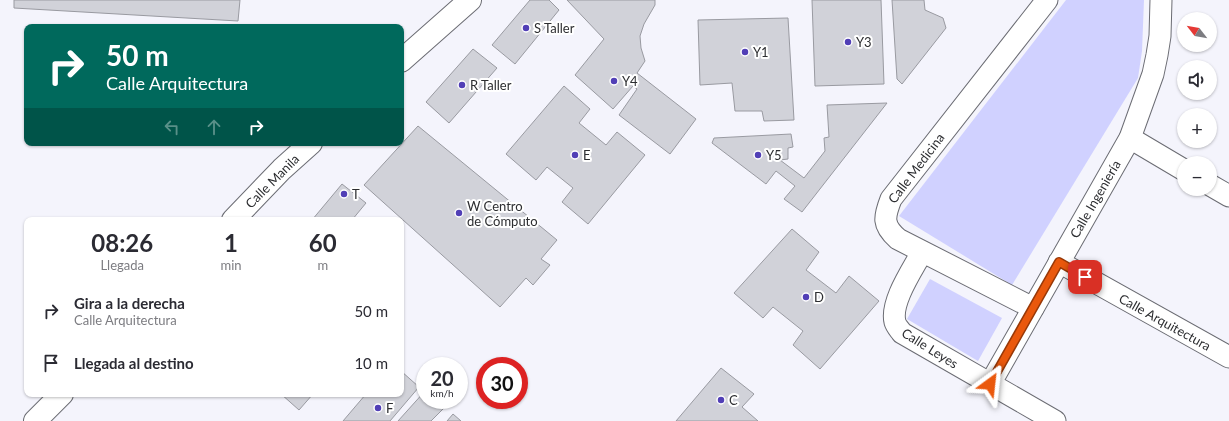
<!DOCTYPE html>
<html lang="es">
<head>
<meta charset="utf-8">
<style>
  :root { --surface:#fff; --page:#f7f7f7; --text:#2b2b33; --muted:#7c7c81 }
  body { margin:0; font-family:Lato,sans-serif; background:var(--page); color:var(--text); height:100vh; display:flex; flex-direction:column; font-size:15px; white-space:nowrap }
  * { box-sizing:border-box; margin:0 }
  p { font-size:13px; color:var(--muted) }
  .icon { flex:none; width:22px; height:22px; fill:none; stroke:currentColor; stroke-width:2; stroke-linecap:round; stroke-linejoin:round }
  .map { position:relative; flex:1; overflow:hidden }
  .side { position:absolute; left:24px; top:217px; width:380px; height:180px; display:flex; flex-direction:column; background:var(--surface); border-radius:8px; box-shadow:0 1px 3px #0004 }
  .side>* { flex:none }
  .banner { position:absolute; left:24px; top:24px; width:380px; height:122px; border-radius:8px; box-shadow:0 1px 3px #0004; background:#00695c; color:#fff; overflow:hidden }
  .needle { width:26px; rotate:301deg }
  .fabs { position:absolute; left:1177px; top:12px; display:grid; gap:8px }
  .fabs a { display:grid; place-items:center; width:40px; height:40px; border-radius:50%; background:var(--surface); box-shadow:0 1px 3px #0004; font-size:20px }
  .speed { position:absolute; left:416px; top:357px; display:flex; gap:8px; font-size:20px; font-weight:700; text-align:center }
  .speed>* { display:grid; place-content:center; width:52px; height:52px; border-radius:50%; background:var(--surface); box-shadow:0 1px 3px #0004; line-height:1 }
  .speed small { font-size:10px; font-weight:400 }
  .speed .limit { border:6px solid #d22; background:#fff; color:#111 }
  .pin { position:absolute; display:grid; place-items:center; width:34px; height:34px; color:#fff; margin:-17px; border-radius:8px; box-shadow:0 2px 6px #0006 }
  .me { position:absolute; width:44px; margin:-22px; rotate:30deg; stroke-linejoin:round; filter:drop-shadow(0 0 3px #0008) }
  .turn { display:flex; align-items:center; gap:14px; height:84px; padding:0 16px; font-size:18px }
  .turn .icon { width:52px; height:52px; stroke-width:2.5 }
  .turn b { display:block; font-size:28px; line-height:34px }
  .lanes { display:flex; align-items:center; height:38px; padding:0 16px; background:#0003; justify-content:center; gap:20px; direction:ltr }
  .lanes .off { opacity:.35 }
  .eta { display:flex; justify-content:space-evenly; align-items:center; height:68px; text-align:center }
  .eta b { font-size:24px; font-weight:700; line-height:28px }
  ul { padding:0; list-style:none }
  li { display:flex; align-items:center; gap:12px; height:52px; padding:0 16px }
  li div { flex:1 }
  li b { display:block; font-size:15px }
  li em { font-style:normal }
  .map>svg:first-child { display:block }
</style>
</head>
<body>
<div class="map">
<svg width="1229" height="421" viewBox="0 0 1229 421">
  <rect width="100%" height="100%" fill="#f4f4fc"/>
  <g fill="#d0d1ff">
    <path d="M 1066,0 L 1144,0 L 1142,51 L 1138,78 L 1012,285 L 899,216 Z"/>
    <path d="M 930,279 L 1002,318 L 978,361 L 907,319 Z"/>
  </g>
  <g fill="#d1d2d9" stroke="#999aa1">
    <path d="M 14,0 L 240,0 L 238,21 L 14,8 Z"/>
    <path d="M 530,0 L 549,0 L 559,10 L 515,64 L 492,45 Z"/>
    <path d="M 567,0 L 655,0 L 655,5 L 644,24 L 640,36 L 641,48 L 645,61 L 637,73 L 696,119 L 670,154 L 619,115 L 637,89 L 633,86 L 613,109 L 575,75 L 604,39 Z"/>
    <path d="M 812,0 L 881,0 L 884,84 L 815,86 Z"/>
    <path d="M 892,0 L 924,0 L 925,10 L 943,18 L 946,28 L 902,84 L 897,79 Z"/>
    <path d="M 788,18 L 794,120 L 764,121 L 762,111 L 735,111 L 732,83 L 700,85 L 698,20 Z"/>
    <path d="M 473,49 L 497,68 L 449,123 L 426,102 Z"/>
    <path d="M 564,86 L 590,109 L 579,123 L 606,145 L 617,132 L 645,155 L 588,224 L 562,202 L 573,188 L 547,167 L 536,180 L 506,154 Z"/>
    <path d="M 887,103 L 802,212 L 784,199 L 795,186 L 776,171 L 766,184 L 712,143 L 714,138 L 791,134 L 793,147 L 788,148 L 788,159 L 780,160 L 804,178 L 825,151 L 824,138 L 829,137 L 827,105 Z"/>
    <path d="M 418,126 L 557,240 L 541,259 L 550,265 L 533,285 L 526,278 L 500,307 L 364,185 Z"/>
    <path d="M 342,184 L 366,203 L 352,220 L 312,220 Z"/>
    <path d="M 792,229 L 819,252 L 806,270 L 836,293 L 849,276 L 879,301 L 820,369 L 793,345 L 803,331 L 773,307 L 763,318 L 734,293 Z"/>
    <path d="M 721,368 L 754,394 L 742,407 L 758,421 L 676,421 Z"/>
    <path d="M 401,371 L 419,387 L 390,421 L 343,421 L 366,394 L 401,394 Z"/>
    <path d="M 425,391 L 425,400 L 452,400 L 431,421 L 398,421 Z"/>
    <path d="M 281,394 L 313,394 L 299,410 Z"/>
    <path d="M 453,414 L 461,421 L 447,421 Z"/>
  </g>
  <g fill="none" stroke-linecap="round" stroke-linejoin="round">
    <defs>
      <g id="street">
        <path d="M 1130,138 L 1184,170"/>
        <path d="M 1210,185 L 1229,196"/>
        <path d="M 922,252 C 913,269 890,302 895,322 C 896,326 900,330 902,333 L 1055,421"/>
        <path d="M 1059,262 L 1229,357"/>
        <path d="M 1033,308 L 898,239 C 882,225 884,217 891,199 L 1047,0"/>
        <path d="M 990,384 L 1130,138 L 1153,74 L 1157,55 L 1160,36 L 1161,0"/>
      </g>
      <g id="secondary">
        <path d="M 401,61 L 470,0"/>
        <path d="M 233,220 L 282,169 L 311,143"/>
        <path d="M 35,421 L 62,394"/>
      </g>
    </defs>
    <use href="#street" stroke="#6b6c73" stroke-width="23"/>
    <use href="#secondary" stroke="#6b6c73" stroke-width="24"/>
    <use href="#street" stroke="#fff" stroke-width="21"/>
    <use href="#secondary" stroke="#fff" stroke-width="22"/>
  </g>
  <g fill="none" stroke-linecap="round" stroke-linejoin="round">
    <defs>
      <path id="route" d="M 990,384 L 1059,262 L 1085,277"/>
    </defs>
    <use href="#route" stroke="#983908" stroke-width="10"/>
    <use href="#route" stroke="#ea580c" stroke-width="7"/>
  </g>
  <g fill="#513fb6" stroke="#fff" stroke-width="1.5">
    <circle cx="526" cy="28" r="4"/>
    <circle cx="848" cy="42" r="4"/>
    <circle cx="745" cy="52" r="4"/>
    <circle cx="614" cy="81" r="4"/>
    <circle cx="462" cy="85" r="4"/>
    <circle cx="575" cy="155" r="4"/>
    <circle cx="758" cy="155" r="4"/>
    <circle cx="344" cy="194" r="4"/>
    <circle cx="459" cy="213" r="4"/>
    <circle cx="806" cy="297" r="4"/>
    <circle cx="721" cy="400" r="4"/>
    <circle cx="378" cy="408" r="4"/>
  </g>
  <g text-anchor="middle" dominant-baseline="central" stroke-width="4" stroke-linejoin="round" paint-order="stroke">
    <g font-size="13" fill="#2c2d30" stroke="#fff" text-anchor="start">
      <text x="534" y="28">S Taller</text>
      <text x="856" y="42">Y3</text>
      <text x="753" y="52">Y1</text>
      <text x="622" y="81">Y4</text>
      <text x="470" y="85">R Taller</text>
      <text x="583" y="155">E</text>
      <text x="766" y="155">Y5</text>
      <text x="352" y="194">T</text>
      <text x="467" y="206">W Centro<tspan x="467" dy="15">de Cómputo</tspan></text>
      <text x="814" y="297">D</text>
      <text x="729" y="400">C</text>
      <text x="386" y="408">F</text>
    </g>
    <g font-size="13" fill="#2c2d30" stroke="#fff">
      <text transform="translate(916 168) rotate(-53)">Calle Medicina</text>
      <text transform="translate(272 181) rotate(-45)">Calle Manila</text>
      <text transform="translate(1095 199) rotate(-60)">Calle Ingeniería</text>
      <text transform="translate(1165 322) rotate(29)">Calle Arquitectura</text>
      <text transform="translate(930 348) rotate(32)">Calle Leyes</text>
    </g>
  </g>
</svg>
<div class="fabs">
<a><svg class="needle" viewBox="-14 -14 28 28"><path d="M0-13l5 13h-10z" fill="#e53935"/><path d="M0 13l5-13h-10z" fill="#7c7c81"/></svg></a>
<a><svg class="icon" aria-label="sound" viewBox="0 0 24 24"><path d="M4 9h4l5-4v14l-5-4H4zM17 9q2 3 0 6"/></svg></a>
<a>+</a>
<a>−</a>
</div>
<div class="speed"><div>20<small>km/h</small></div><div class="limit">30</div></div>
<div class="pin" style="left:1085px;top:277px;background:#d93025"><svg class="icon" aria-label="arrive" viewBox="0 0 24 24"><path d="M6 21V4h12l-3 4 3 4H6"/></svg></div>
<svg class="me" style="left:990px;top:384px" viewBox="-20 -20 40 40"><path d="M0-17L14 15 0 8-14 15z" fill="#ea580c" stroke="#fff" stroke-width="4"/></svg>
<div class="banner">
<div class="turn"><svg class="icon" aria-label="right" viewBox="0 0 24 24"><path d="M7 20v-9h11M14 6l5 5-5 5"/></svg><div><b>50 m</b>Calle Arquitectura</div></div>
<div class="lanes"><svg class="icon off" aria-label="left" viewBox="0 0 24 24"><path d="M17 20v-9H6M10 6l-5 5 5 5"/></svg><svg class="icon off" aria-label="ahead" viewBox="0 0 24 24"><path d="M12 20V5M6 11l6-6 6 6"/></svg><svg class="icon" aria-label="right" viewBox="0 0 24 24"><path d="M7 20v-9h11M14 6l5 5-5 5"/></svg></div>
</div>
<section class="side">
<div class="eta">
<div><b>08:26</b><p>Llegada</p></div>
<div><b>1</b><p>min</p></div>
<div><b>60</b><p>m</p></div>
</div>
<ul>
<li><svg class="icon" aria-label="right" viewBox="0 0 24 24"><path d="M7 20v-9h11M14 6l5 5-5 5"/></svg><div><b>Gira a la derecha</b><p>Calle Arquitectura</p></div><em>50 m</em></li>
<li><svg class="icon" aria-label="arrive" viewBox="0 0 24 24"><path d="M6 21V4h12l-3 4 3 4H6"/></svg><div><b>Llegada al destino</b></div><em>10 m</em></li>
</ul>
</section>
</div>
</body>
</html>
